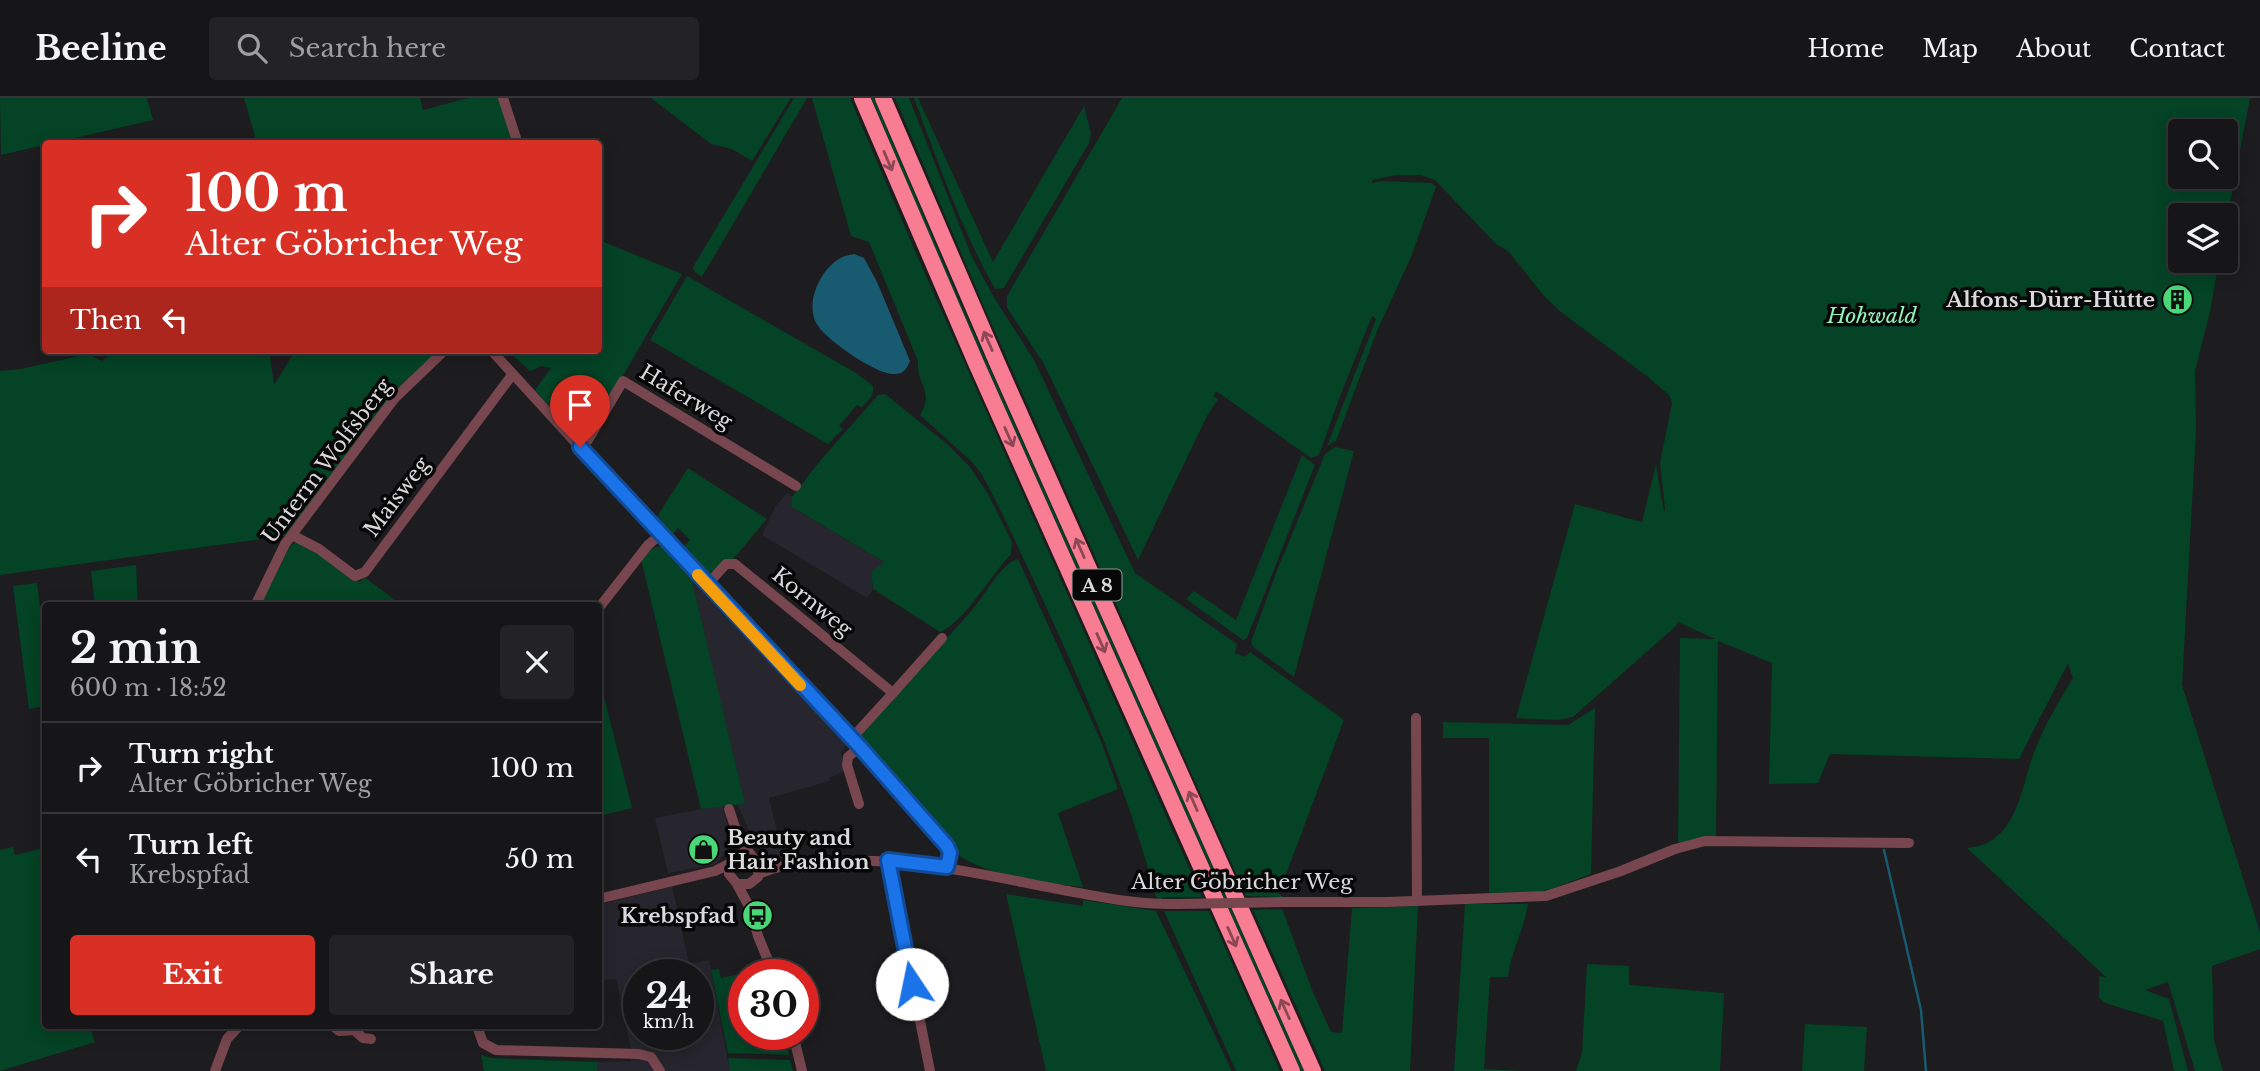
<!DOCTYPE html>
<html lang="en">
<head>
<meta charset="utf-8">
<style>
  :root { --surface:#161517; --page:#232224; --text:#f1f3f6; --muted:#9e9fa1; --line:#353436; --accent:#d93025 }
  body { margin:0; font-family:"Libre Baskerville",serif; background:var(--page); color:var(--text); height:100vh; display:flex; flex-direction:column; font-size:26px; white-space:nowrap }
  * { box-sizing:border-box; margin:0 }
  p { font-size:23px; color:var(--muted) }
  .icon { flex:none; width:38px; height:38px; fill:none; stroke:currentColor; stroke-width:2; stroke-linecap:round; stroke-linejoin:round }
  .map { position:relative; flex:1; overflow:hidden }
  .panel { position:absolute; left:42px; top:504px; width:560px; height:427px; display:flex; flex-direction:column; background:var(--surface); border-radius:7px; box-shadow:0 4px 18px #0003,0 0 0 2px var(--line) }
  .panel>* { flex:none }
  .guide { position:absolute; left:42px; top:42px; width:560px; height:214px; border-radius:7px; box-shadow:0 4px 18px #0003,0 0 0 2px var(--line); background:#d93025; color:#fff; overflow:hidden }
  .buttons { position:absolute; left:2168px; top:21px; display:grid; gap:14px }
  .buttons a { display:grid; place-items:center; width:70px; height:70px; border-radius:7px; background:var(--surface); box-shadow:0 4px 18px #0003,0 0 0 2px var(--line); font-size:35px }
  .speed { position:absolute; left:623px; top:861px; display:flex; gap:14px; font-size:35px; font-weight:700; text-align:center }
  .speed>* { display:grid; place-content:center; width:91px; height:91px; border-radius:50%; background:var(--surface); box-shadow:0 4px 18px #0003,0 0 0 2px var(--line); line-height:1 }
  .speed small { font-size:18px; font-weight:400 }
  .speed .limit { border:10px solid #d22; background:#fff; color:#111 }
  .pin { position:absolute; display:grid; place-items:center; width:60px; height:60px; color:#fff; margin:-72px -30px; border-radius:50% 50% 50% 0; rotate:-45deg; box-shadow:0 0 7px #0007 }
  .pin .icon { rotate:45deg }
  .me { position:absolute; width:77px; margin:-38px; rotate:349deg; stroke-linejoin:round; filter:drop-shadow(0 0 5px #0008) }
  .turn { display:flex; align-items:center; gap:24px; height:147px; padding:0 28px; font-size:32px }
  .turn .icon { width:91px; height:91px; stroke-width:2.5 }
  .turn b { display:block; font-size:49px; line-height:60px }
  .then { display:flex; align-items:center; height:66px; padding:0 28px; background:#0003; gap:14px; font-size:26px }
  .round { display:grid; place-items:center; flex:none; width:74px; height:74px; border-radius:7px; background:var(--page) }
  .overview { display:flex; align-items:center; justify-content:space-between; height:119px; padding:0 28px }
  h1 { font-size:42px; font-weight:800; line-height:52px }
  .cta { display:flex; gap:14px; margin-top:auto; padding:14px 28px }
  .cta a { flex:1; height:80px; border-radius:7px; background:var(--accent); color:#fff; font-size:28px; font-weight:800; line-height:80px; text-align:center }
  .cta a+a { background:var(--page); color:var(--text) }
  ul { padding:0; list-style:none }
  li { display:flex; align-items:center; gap:21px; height:91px; padding:0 28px; border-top:2px solid var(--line) }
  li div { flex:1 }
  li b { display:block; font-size:26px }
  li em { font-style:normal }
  header { display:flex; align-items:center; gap:42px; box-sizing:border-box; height:98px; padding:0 35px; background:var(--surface); border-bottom:2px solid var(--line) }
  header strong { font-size:33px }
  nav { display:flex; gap:38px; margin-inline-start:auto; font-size:24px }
  .search { width:490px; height:63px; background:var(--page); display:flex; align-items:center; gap:18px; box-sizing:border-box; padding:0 24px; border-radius:7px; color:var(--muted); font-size:26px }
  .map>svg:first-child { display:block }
</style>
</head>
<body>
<header>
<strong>Beeline</strong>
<div class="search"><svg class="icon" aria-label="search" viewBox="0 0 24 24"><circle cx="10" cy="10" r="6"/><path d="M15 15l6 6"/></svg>Search here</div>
<nav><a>Home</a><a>Map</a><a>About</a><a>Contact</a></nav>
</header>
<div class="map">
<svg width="2260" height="973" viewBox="0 0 2260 973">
  <rect width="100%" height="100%" fill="#1d1c1f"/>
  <g fill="#27252d" fill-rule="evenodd">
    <path d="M 787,395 L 792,399 L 792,409 L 884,464 L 871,474 L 873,491 L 867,500 L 762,437 L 775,409 Z"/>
    <path d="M 690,474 L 850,643 L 841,654 L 845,673 L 829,680 L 830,683 L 769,700 L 784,762 L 772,761 L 755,747 L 738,707 L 744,706 Z"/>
    <path d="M 722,707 L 733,746 L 716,766 L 668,775 L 655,720 Z"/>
    <path d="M 672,788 L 689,865 L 709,862 L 730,973 L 597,973 L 598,964 L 631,963 L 631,951 L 616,881 L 599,882 L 599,807 ZM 639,877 L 698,877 L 698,936 L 639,936 Z"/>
  </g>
  <g fill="#044325" fill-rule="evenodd">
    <path d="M 0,0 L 147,0 L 153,22 L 1,57 Z"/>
    <path d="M 244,0 L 420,0 L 423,12 L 468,0 L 501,0 L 515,45 L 257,45 Z"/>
    <path d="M 651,0 L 791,0 L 752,63 L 732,51 L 711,46 Z"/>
    <path d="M 794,0 L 807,0 L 702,179 L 694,173 L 693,169 Z"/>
    <path d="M 812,0 L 850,0 L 915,153 L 1202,799 L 1162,799 L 1161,802 L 1156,799 C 1120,663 1059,535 999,409 L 981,375 L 972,364 L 920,317 C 935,293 916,287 918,263 L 869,144 L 851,138 Z"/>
    <path d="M 871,0 L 874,0 L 959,201 L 1304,973 L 1301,973 L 957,202 Z"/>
    <path d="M 895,0 L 909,0 L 972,159 L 995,201 L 1034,262 L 1135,475 L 1237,546 L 1235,555 L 1245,559 L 1250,554 L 1344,622 L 1279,795 L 1282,799 L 1246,798 L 988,218 Z"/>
    <path d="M 914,0 L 918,0 L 993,164 L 1084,8 L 1091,35 L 1089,45 L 1004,190 L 995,191 C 961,131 938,64 914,0 Z"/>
    <path d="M 1122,0 L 2250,0 L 2226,126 L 2226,117 L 2180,117 L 2180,163 L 2219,163 L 2210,214 L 2195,273 L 2196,333 L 2182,587 L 2260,834 L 2260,851 L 2212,868 L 2214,942 L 2223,973 L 2195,973 L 2168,884 L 2145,892 L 2169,901 L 2188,973 L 2174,973 L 2163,923 L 2105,905 L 2099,900 L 2099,878 L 2106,879 L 1967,750 C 2018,746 2020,690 2035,652 C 2045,626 2059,603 2073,580 L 2068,565 L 2019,661 L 1830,656 L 1818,685 L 1769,686 L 1772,565 L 1718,543 L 1716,740 L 1681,746 L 1678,743 L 1680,540 L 1715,541 L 1678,524 L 1676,528 L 1573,619 L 1558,622 L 1516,620 L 1575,406 L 1642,424 L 1656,366 L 1664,414 L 1665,411 L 1660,365 L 1672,305 L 1669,297 L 1648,279 L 1561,214 L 1544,198 L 1509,154 L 1495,145 L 1435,82 L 1420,77 L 1395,77 L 1373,82 L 1371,85 L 1382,83 L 1432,85 L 1436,89 L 1411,159 L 1377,233 L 1336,343 L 1327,348 L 1376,221 L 1372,218 L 1339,301 L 1319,357 L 1311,360 L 1216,293 L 1213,298 L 1218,301 L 1207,318 L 1138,462 L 1044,266 L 1007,210 L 1007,198 ZM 2180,33 L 2226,33 L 2226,79 L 2180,79 Z"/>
    <path d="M 599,142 L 682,176 L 620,283 L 586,333 L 574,336 L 535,292 L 551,270 L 542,268 L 530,273 L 511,256 L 501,258 L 495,252 L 598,252 Z"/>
    <path d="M 687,178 L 856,275 L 873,288 C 875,297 868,303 862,309 L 857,307 L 839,328 L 843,331 L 828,346 L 650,242 Z"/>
    <path d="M 117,252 L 269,252 L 274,287 L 296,252 L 440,252 L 284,438 L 0,477 L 0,273 L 21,271 L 88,256 L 102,263 Z"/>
    <path d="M 885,296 L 947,346 L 970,369 L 988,396 L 1012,444 L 1011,456 C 992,475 964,525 940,534 L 873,491 L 871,474 L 884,464 L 792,409 L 792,399 L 819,364 L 878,297 Z"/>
    <path d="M 1335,349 L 1354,353 L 1294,579 L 1253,549 L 1251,544 L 1276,475 L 1325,356 Z"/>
    <path d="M 1302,357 L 1315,367 L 1247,540 L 1243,542 L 1186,501 L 1194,493 L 1236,522 Z"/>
    <path d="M 688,370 L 767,421 C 753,436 725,478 704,479 L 680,453 L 690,442 L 678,430 L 669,441 L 653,425 Z"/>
    <path d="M 297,444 L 305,446 L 360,484 L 364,479 L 403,508 L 260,508 L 290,448 Z"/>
    <path d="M 664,448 L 690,474 L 745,706 L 701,711 L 641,461 L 651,450 Z"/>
    <path d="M 1018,461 L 1101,643 L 1118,691 L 1058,715 L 1083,789 C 1041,785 997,780 961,759 L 857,643 C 892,590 943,550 982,499 C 990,488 1004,464 1018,461 Z"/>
    <path d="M 136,467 L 138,507 L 95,507 L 91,473 Z"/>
    <path d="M 37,485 L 45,549 L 45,608 L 29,611 L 13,488 Z"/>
    <path d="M 598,575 L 632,710 L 599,718 L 598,718 Z"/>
    <path d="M 1595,610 L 1591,776 L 1543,794 L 1489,795 L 1489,640 L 1443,640 L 1443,624 L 1568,627 Z"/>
    <path d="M 13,749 L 15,757 L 44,750 L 45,755 L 46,928 L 90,928 L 95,944 L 0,973 L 0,752 Z"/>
    <path d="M 1006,796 L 1083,808 L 1083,802 L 1156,813 L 1232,973 L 1046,973 Z"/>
    <path d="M 1465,806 L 1528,806 C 1524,832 1511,853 1508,879 L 1490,879 L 1484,971 L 1522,973 L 1454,973 Z"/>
    <path d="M 1418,808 L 1410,973 L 1325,973 L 1253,812 L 1281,811 L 1283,813 L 1312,892 L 1331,934 L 1342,935 L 1352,810 Z"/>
    <path d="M 1164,813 L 1209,813 L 1280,973 L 1236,973 Z"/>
    <path d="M 1587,866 L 1629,868 L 1629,887 L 1724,895 L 1720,973 L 1576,973 L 1582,955 Z"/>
    <path d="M 719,871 L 721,880 L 763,871 L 765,877 L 744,877 L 744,936 L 785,936 L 789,957 L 728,955 L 711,872 Z"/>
    <path d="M 1805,926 L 1867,929 L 1864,973 L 1802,973 Z"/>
    <path d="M 481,957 L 491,960 L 598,964 L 597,973 L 484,973 Z"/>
    <path d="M 728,960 L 790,962 L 793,973 L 730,973 Z"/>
  </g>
  <path fill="#185b71" d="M 854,156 L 864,160 L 877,184 L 910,263 C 907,270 904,276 895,276 C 878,278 828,243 818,228 C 804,207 819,173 839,161 C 843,158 850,157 854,156 Z"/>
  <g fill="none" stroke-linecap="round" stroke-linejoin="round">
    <path stroke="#185b71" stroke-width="2.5" d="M 1884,752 L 1921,912 L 1926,973"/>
    <g stroke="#78464e" stroke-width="10">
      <path d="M 503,0 L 518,46"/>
      <path d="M 491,252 L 660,437 L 860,649 L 947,748 L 950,755 L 947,769"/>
      <path d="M 580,349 L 588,342 L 623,283 L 796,388"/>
      <path d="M 292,437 L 319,451 L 355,478 L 365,474 L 512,277"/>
      <path d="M 707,487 L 726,466 L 735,466 L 893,595 L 851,641"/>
      <path d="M 255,508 L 285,446 L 394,301 L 445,252"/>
      <path d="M 598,511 L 648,447 L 660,437"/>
      <path d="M 893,595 L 942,540"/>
      <path d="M 1416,620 L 1417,803"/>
      <path d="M 859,706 L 847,667 L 848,659 L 860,649"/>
      <path d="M 729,711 L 739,741 L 751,757"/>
      <path d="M 888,762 L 930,973"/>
      <path d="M 759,776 C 780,766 802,766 826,764 C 908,757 987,778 1068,793 C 1105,800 1140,807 1178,806"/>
      <path d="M 737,786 L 749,786 L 758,779 L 759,767 L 751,757 C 737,753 726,761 729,776 L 737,786 L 750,810 L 758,838 L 774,877"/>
      <path d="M 598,801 L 715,773 L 729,766"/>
      <path d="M 1285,804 L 1387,804 L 1546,798 L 1621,773 L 1675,751 L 1705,743 L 1909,745"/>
      <path d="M 333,928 L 339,933 L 354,932 L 363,940 L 371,941"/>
      <path d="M 477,928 L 483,945 L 496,952 L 639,956 L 651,959 L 660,973"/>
      <path d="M 793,936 L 802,973"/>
      <path d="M 215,973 L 227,941 L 239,928"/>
    </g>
    <g stroke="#f87c92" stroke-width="16">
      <path d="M 862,0 L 976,265 L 1292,973"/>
      <path d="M 883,0 L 999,269 L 1313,973"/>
    </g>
    <path stroke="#78464e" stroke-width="10" d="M 1178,806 L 1285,804"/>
  </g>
  <defs><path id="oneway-shaft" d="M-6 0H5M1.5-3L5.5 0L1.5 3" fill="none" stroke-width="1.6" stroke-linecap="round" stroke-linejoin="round" transform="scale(1.75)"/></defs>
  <g stroke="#8c4754">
    <use href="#oneway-shaft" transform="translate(888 63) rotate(67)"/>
    <use href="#oneway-shaft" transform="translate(988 243) rotate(-114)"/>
    <use href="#oneway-shaft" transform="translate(1009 339) rotate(66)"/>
    <use href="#oneway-shaft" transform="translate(1080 450) rotate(-114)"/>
    <use href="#oneway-shaft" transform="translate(1101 545) rotate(66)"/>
    <use href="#oneway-shaft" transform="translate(1193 703) rotate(-114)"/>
    <use href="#oneway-shaft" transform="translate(1232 839) rotate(66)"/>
    <use href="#oneway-shaft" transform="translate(1285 911) rotate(-114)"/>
  </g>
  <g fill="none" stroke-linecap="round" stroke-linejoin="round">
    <defs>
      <path id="route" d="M 580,349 L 860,649 L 947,748 L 950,755 L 947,769 L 888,762 L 912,886"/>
    </defs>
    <use href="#route" stroke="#114b97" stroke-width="18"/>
    <use href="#route" stroke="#1a73e8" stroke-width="12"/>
    <path stroke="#f59e0b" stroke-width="12" d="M 698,477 L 800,587"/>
  </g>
  <defs>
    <symbol id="building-disc" viewBox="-11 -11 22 22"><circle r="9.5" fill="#4ad778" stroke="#070708"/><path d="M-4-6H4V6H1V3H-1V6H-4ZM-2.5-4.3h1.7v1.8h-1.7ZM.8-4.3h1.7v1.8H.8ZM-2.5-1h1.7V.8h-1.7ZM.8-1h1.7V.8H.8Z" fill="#111"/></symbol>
    <symbol id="shop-disc" viewBox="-11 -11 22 22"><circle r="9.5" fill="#4ad778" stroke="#070708"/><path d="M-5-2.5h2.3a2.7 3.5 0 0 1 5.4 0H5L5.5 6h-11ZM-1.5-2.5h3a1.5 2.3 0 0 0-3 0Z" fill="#111"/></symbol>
    <symbol id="bus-disc" viewBox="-11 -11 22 22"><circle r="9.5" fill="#4ad778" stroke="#070708"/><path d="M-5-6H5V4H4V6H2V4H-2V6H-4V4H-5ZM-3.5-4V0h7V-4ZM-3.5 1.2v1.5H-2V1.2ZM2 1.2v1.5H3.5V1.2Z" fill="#111"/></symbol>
  </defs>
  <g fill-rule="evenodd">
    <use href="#building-disc" x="2160" y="184" width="35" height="35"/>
    <use href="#shop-disc" x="686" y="734" width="35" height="35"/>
    <use href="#bus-disc" x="740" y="800" width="35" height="35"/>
  </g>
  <g text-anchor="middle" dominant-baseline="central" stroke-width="7" stroke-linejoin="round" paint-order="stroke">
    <rect fill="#070708" stroke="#9b9a9c" stroke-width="2" x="1072.5" y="471.5" width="49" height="31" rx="5"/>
    <g font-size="19" font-weight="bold" fill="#dad9db">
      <text x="1097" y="487">A 8</text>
    </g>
    <g font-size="21" font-weight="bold" fill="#dad9db" stroke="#070708" text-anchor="end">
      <text x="2155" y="202">Alfons-Dürr-Hütte</text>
      <text x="727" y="740" text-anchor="start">Beauty and<tspan x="727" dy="24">Hair Fashion</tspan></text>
      <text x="735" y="818">Krebspfad</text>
    </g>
    <g font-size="21" font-style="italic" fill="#93f2b7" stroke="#070708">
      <text x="1872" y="218">Hohwald</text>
    </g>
    <g font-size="21" fill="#dad9db" stroke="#070708">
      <text transform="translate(686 299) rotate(31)">Haferweg</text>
      <text transform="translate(327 363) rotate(-53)">Unterm Wolfsberg</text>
      <text transform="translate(397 399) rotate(-53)">Maisweg</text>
      <text transform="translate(812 504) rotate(39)">Kornweg</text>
      <text x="1242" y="784">Alter Göbricher Weg</text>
    </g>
  </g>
</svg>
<div class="buttons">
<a><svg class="icon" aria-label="search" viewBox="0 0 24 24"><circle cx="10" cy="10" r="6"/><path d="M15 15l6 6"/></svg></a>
<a><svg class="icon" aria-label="layers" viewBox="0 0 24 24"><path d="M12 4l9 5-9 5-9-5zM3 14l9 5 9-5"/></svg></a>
</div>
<div class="speed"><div>24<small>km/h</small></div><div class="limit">30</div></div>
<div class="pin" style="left:580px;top:349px;background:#d93025"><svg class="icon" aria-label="arrive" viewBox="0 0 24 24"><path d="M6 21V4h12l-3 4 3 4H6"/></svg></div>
<svg class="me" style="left:912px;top:886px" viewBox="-20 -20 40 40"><circle r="19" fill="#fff"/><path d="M0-13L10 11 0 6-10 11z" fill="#1a73e8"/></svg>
<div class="guide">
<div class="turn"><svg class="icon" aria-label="right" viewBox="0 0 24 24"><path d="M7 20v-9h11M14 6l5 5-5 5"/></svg><div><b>100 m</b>Alter Göbricher Weg</div></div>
<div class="then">Then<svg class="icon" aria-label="left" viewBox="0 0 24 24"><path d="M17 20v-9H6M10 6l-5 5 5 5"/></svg></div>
</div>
<section class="panel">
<div class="overview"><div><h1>2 min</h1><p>600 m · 18:52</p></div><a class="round"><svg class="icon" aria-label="close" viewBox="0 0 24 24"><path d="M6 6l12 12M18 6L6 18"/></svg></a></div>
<ul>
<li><svg class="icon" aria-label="right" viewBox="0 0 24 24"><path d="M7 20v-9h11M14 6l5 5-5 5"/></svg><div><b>Turn right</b><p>Alter Göbricher Weg</p></div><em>100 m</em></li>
<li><svg class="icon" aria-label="left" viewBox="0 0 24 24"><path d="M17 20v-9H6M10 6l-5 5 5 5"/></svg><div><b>Turn left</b><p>Krebspfad</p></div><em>50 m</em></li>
</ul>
<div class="cta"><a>Exit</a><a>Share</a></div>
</section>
</div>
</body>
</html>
